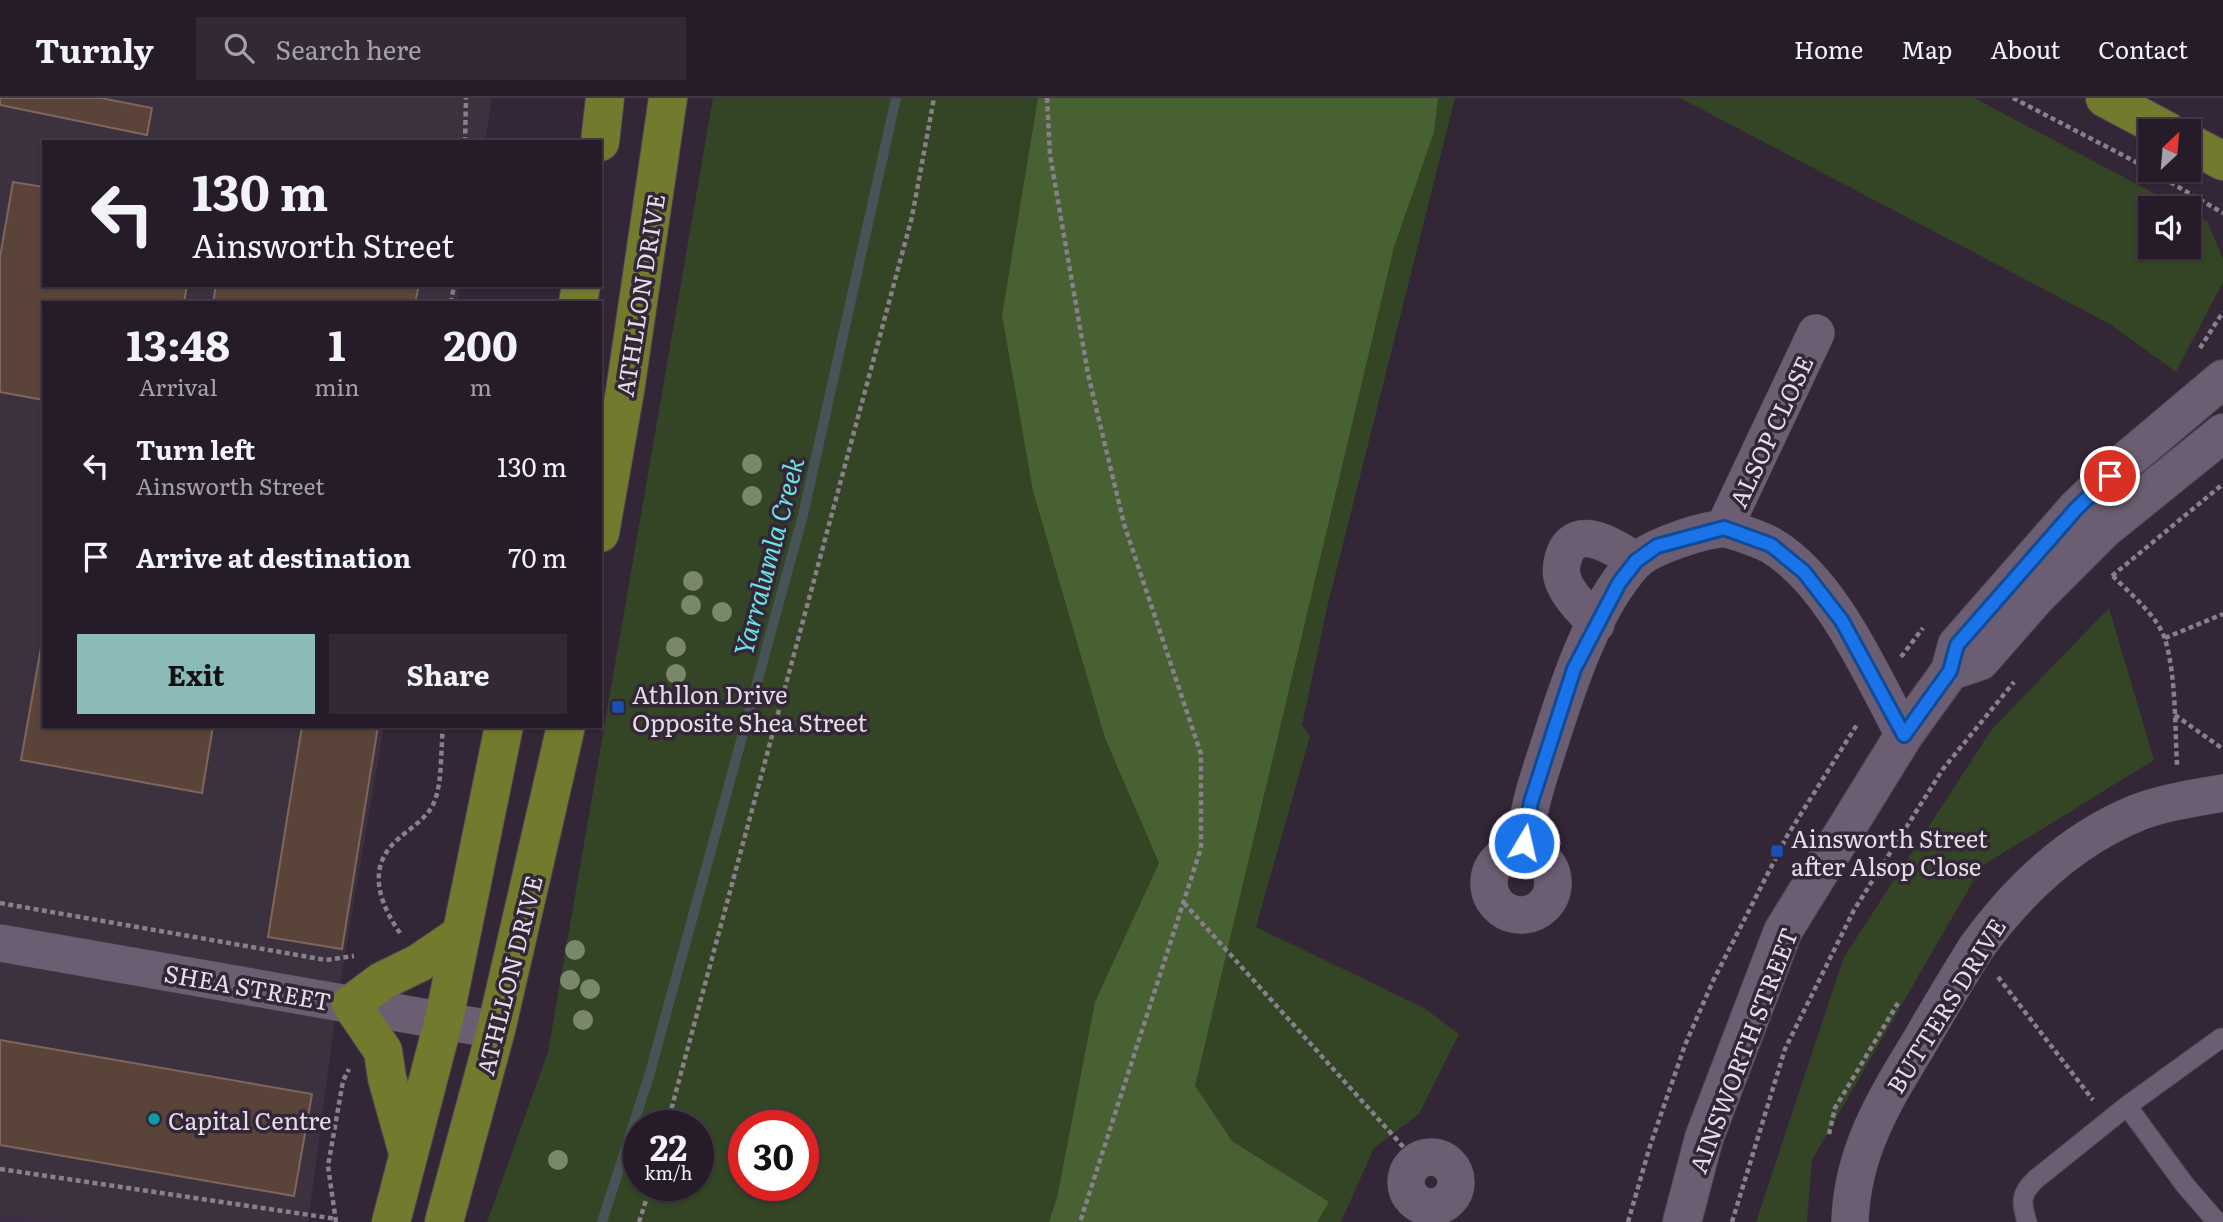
<!DOCTYPE html>
<html lang="en">
<head>
<meta charset="utf-8">
<style>
  :root { --surface:#261c29; --page:#322935; --text:#f1f3f6; --muted:#a4a1a8; --line:#423a46; --accent:#8bbbb9 }
  body { margin:0; font-family:Literata,serif; background:var(--page); color:var(--text); height:100vh; display:flex; flex-direction:column; font-size:26px; white-space:nowrap }
  * { box-sizing:border-box; margin:0 }
  p { font-size:23px; color:var(--muted) }
  .icon { flex:none; width:38px; height:38px; fill:none; stroke:currentColor; stroke-width:2; stroke-linecap:round; stroke-linejoin:round }
  .map { position:relative; flex:1; overflow:hidden }
  .panel { position:absolute; left:42px; top:203px; width:560px; height:427px; display:flex; flex-direction:column; background:var(--surface); border-radius:0px; box-shadow:0 2px 5px #0004,0 0 0 2px var(--line) }
  .panel>* { flex:none }
  .top-card { position:absolute; left:42px; top:42px; width:560px; height:147px; border-radius:0px; box-shadow:0 2px 5px #0004,0 0 0 2px var(--line); background:#261c29; color:var(--text); overflow:hidden }
  .needle { width:46px; rotate:26deg }
  .controls { position:absolute; left:2138px; top:21px; display:grid; gap:14px }
  .controls a { display:grid; place-items:center; width:63px; height:63px; border-radius:0px; background:var(--surface); box-shadow:0 2px 5px #0004,0 0 0 2px var(--line); font-size:35px }
  .speed { position:absolute; left:623px; top:1012px; display:flex; gap:14px; font-size:35px; font-weight:700; text-align:center }
  .speed>* { display:grid; place-content:center; width:91px; height:91px; border-radius:50%; background:var(--surface); box-shadow:0 2px 5px #0004,0 0 0 2px var(--line); line-height:1 }
  .speed small { font-size:18px; font-weight:400 }
  .speed .limit { border:10px solid #d22; background:#fff; color:#111 }
  .pin { position:absolute; display:grid; place-items:center; width:60px; height:60px; color:#fff; margin:-30px; border:4px solid #fff; border-radius:50%; box-shadow:0 2px 7px #0007 }
  .me { position:absolute; width:77px; margin:-38px; rotate:9deg; stroke-linejoin:round; filter:drop-shadow(0 0 5px #0008) }
  .turn { display:flex; align-items:center; gap:24px; height:147px; padding:0 35px; font-size:32px }
  .turn .icon { width:91px; height:91px; stroke-width:2.5 }
  .turn b { display:block; font-size:49px; line-height:60px }
  .eta { display:flex; justify-content:space-evenly; align-items:center; height:119px; text-align:center }
  .eta b { font-size:42px; font-weight:700; line-height:49px }
  .primary-button { display:flex; gap:14px; margin-top:auto; padding:14px 35px }
  .primary-button a { flex:1; height:80px; border-radius:0px; background:var(--accent); color:#111; font-size:28px; font-weight:700; line-height:80px; text-align:center }
  .primary-button a+a { background:var(--page); color:var(--text) }
  ul { padding:0; list-style:none }
  li { display:flex; align-items:center; gap:21px; height:91px; padding:0 35px }
  li div { flex:1 }
  li b { display:block; font-size:26px }
  li em { font-style:normal }
  header { display:flex; align-items:center; gap:42px; box-sizing:border-box; height:98px; padding:0 35px; background:var(--surface); border-bottom:2px solid var(--line) }
  header strong { font-size:33px }
  nav { display:flex; gap:38px; margin-inline-start:auto; font-size:24px }
  .search { width:490px; height:63px; background:var(--page); display:flex; align-items:center; gap:18px; box-sizing:border-box; padding:0 24px; border-radius:0px; color:var(--muted); font-size:26px }
  .map>svg:first-child { display:block }
</style>
</head>
<body>
<header>
<strong>Turnly</strong>
<div class="search"><svg class="icon" aria-label="search" viewBox="0 0 24 24"><circle cx="10" cy="10" r="6"/><path d="M15 15l6 6"/></svg>Search here</div>
<nav><a>Home</a><a>Map</a><a>About</a><a>Contact</a></nav>
</header>
<div class="map">
<svg width="2223" height="1124" viewBox="0 0 2223 1124">
  <rect width="100%" height="100%" fill="#322637"/>
  <path fill="#3c323f" d="M 0,0 L 492,0 L 485,44 L 44,44 L 44,187 L 460,187 L 457,205 L 44,205 L 44,628 L 384,628 L 339,891 L 308,1124 L 0,1124 Z"/>
  <path fill="#3e2d44" d="M 0,1116 L 56,1124 L 0,1124 Z"/>
  <g fill="#334524" fill-rule="evenodd">
    <path d="M 713,0 L 1455,0 L 1327,510 L 1302,627 L 1310,638 L 1256,829 L 1424,910 L 1459,936 L 1419,1016 L 1374,1050 L 1341,1124 L 487,1124 L 548,954 ZM 639,1027 L 698,1027 L 698,1087 L 639,1087 ZM 744,1027 L 803,1027 L 803,1087 L 744,1087 Z"/>
    <path d="M 1680,0 L 1974,0 L 2182,110 L 2151,110 L 2151,149 L 2189,149 L 2189,114 L 2207,123 L 2223,161 L 2223,184 L 2176,274 L 2110,226 Z"/>
    <path d="M 2109,510 L 2154,662 L 1982,768 L 1812,1062 L 1807,1124 L 1756,1124 L 1844,859 L 1992,631 Z"/>
  </g>
  <path fill="#486132" d="M 1038,0 L 1438,0 L 1434,34 L 1394,149 L 1195,988 L 1232,1043 L 1329,1104 L 1317,1124 L 1049,1124 L 1057,1100 L 1095,904 L 1159,765 L 1105,640 L 1033,393 L 1002,217 Z"/>
  <g fill="none" stroke-linecap="round" stroke-linejoin="round">
    <path stroke="#465457" stroke-width="10" d="M 602,1124 L 649,978 L 803,417 L 896,0"/>
  </g>
  <g fill="#5a443a" stroke="#7e665c" stroke-width="2">
    <path d="M 0,0 L 101,0 L 152,10 L 147,37 L 0,7 Z"/>
    <path d="M 13,84 L 44,89 L 44,187 L 187,187 L 184,205 L 44,205 L 44,302 L 0,294 L 0,159 Z"/>
    <path d="M 216,187 L 419,187 L 415,205 L 213,205 Z"/>
    <path d="M 44,533 L 44,628 L 213,628 L 202,695 L 21,662 Z"/>
    <path d="M 302,628 L 378,628 L 342,851 L 268,839 Z"/>
    <path d="M 0,942 L 312,996 L 294,1098 L 0,1047 Z"/>
  </g>
  <g fill="none" stroke-linecap="round" stroke-linejoin="round">
    <defs>
      <g id="lane">
        <path d="M 2127,1008 L 2185,1087 L 2217,1124"/>
        <path d="M 2027,1124 C 2021,1104 2020,1096 2036,1081 L 2127,1008 L 2221,940"/>
      </g>
      <g id="street">
        <path d="M 1724,430 L 1816,235"/>
        <path d="M 1596,526 C 1585,513 1568,498 1563,482 C 1560,474 1562,463 1565,455 C 1579,424 1617,451 1636,463"/>
        <path d="M 1524,753 C 1526,714 1539,678 1551,641 C 1569,584 1594,509 1634,465 C 1648,450 1701,432 1722,431 C 1730,430 1764,443 1772,448 C 1832,484 1871,576 1904,637"/>
        <circle cx="1521" cy="785" r="32"/>
        <path d="M 0,845 L 496,932"/>
        <circle cx="1431" cy="1084" r="25"/>
        <path d="M 1850,1124 C 1852,1055 1883,1004 1918,947 C 1937,914 1956,882 1976,850 C 2018,792 2071,741 2139,714 C 2166,704 2195,700 2223,695"/>
      </g>
      <g id="secondary">
        <path d="M 1950,573 L 1980,563 L 2037,498 L 2103,432 L 2223,335"/>
        <path d="M 1682,1124 L 1704,1040 L 1783,833 L 1904,637 L 1950,573 L 1957,547 L 2076,411 L 2127,362 L 2223,281"/>
      </g>
      <g id="primary">
        <path d="M 2105,0 L 2167,33"/>
        <path d="M 600,44 L 605,0"/>
        <path d="M 2189,45 L 2223,63"/>
        <path d="M 578,205 L 581,187"/>
        <path d="M 600,435 L 625,293 L 668,0"/>
        <path d="M 408,1055 L 387,980 L 383,953 L 351,906 L 382,883 L 419,865 L 460,837"/>
        <path d="M 391,1124 L 444,921 L 504,628"/>
        <path d="M 444,1124 L 496,932 L 566,628"/>
      </g>
    </defs>
    <use href="#lane" stroke="#4f4453" stroke-width="21"/>
    <use href="#street" stroke="#4f4453" stroke-width="38"/>
    <use href="#secondary" stroke="#4f4453" stroke-width="40"/>
    <use href="#primary" stroke="#4f4453" stroke-width="40"/>
    <g stroke="#897f8d" stroke-width="4.5" stroke-dasharray="5 3.5" stroke-linecap="butt">
      <path d="M 1047,0 L 1050,57 L 1088,276 L 1124,426 L 1201,656 L 1201,750 L 1080,1124"/>
      <path d="M 2013,0 L 2134,63 L 2223,115"/>
      <path d="M 465,44 L 466,0"/>
      <path d="M 451,205 L 454,187"/>
      <path d="M 2200,250 L 2223,214"/>
      <path d="M 2112,478 L 2223,386"/>
      <path d="M 2113,478 C 2130,496 2157,517 2165,541 C 2176,577 2175,629 2177,667"/>
      <path d="M 2165,540 L 2223,516"/>
      <path d="M 1901,559 L 1923,530"/>
      <path d="M 2175,617 L 2223,651"/>
      <path d="M 0,805 L 326,862 L 354,858"/>
      <path d="M 1184,805 L 1416,1063"/>
      <path d="M 400,835 C 381,808 367,773 393,746 C 408,730 430,721 436,699 C 442,681 441,648 443,628"/>
      <path d="M 1998,879 L 2093,1002"/>
      <path d="M 667,1027 L 912,119 L 934,0"/>
      <path d="M 1829,1036 L 1835,1010 L 1898,905"/>
      <path d="M 0,1071 L 337,1121"/>
      <path d="M 336,1124 L 328,1068 L 343,983 L 349,971"/>
      <path d="M 639,1124 L 651,1087"/>
      <path d="M 1628,1124 L 1650,1048 L 1685,947 L 1713,883 L 1787,738 L 1858,625"/>
      <path d="M 1732,1124 L 1785,951 L 1854,812 L 1943,671 L 2014,584"/>
    </g>
    <use href="#lane" stroke="#6c5e72" stroke-width="19"/>
    <use href="#street" stroke="#6c5e72" stroke-width="37"/>
    <use href="#secondary" stroke="#6c5e72" stroke-width="38"/>
    <use href="#primary" stroke="#727a2e" stroke-width="38"/>
  </g>
  <g fill="#788868">
    <circle cx="752" cy="366" r="10"/>
    <circle cx="752" cy="398" r="10"/>
    <circle cx="693" cy="483" r="10"/>
    <circle cx="691" cy="507" r="10"/>
    <circle cx="722" cy="514" r="10"/>
    <circle cx="676" cy="549" r="10"/>
    <circle cx="676" cy="576" r="10"/>
    <circle cx="575" cy="852" r="10"/>
    <circle cx="570" cy="882" r="10"/>
    <circle cx="590" cy="891" r="10"/>
    <circle cx="583" cy="922" r="10"/>
    <circle cx="558" cy="1062" r="10"/>
  </g>
  <g fill="none" stroke-linecap="round" stroke-linejoin="round">
    <defs>
      <path id="route" d="M 1524,745 L 1531,704 L 1574,571 L 1619,485 L 1636,463 L 1657,448 L 1724,430 L 1771,447 L 1804,474 L 1842,523 L 1904,637 L 1950,573 L 1957,547 L 2076,411 L 2110,378"/>
    </defs>
    <use href="#route" stroke="#114b97" stroke-width="18"/>
    <use href="#route" stroke="#1a73e8" stroke-width="12"/>
  </g>
  <g fill="#1a4fb4" stroke="#322637" stroke-width="2.5">
    <rect x="611" y="602" width="14" height="14" rx="3.5"/>
    <rect x="1770" y="746" width="14" height="14" rx="3.5"/>
  </g>
  <circle fill="#0f9aa8" stroke="#322637" stroke-width="2.5" cx="154" cy="1021" r="7"/>
  <g text-anchor="middle" dominant-baseline="central" stroke-width="7" stroke-linejoin="round" paint-order="stroke">
    <g font-size="24" fill="#e5dde8" stroke="#322637">
      <text transform="translate(639 197) rotate(-81)">ATHLLON DRIVE</text>
      <text transform="translate(1770 333) rotate(-65)">ALSOP CLOSE</text>
      <text transform="translate(508 877) rotate(-76)">ATHLLON DRIVE</text>
      <text transform="translate(248 888) rotate(10)">SHEA STREET</text>
      <text transform="translate(1945 907) rotate(-58)">BUTTERS DRIVE</text>
      <text transform="translate(1742 952) rotate(-69)">AINSWORTH STREET</text>
    </g>
    <g font-size="24" fill="#e5dde8" stroke="#322637" text-anchor="start">
      <text x="632" y="595">Athllon Drive<tspan x="632" dy="28">Opposite Shea Street</tspan></text>
      <text x="1791" y="739">Ainsworth Street<tspan x="1791" dy="28">after Alsop Close</tspan></text>
      <text x="168" y="1021">Capital Centre</text>
    </g>
    <g font-size="26" font-style="italic" fill="#6de2e3" stroke="#322637">
      <text transform="translate(767 458) rotate(-75)">Yarralumla Creek</text>
    </g>
  </g>
</svg>
<div class="controls">
<a><svg class="needle" viewBox="-14 -14 28 28"><path d="M0-13l5 13h-10z" fill="#e53935"/><path d="M0 13l5-13h-10z" fill="#a4a1a8"/></svg></a>
<a><svg class="icon" aria-label="sound" viewBox="0 0 24 24"><path d="M4 9h4l5-4v14l-5-4H4zM17 9q2 3 0 6"/></svg></a>
</div>
<div class="speed"><div>22<small>km/h</small></div><div class="limit">30</div></div>
<div class="pin" style="left:2110px;top:378px;background:#d93025"><svg class="icon" aria-label="arrive" viewBox="0 0 24 24"><path d="M6 21V4h12l-3 4 3 4H6"/></svg></div>
<svg class="me" style="left:1524px;top:745px" viewBox="-20 -20 40 40"><circle r="17" fill="#1a73e8" stroke="#fff" stroke-width="3"/><path d="M0-11L8 9 0 5-8 9z" fill="#fff"/></svg>
<div class="top-card">
<div class="turn"><svg class="icon" aria-label="left" viewBox="0 0 24 24"><path d="M17 20v-9H6M10 6l-5 5 5 5"/></svg><div><b>130 m</b>Ainsworth Street</div></div>
</div>
<section class="panel">
<div class="eta">
<div><b>13:48</b><p>Arrival</p></div>
<div><b>1</b><p>min</p></div>
<div><b>200</b><p>m</p></div>
</div>
<ul>
<li><svg class="icon" aria-label="left" viewBox="0 0 24 24"><path d="M17 20v-9H6M10 6l-5 5 5 5"/></svg><div><b>Turn left</b><p>Ainsworth Street</p></div><em>130 m</em></li>
<li><svg class="icon" aria-label="arrive" viewBox="0 0 24 24"><path d="M6 21V4h12l-3 4 3 4H6"/></svg><div><b>Arrive at destination</b></div><em>70 m</em></li>
</ul>
<div class="primary-button"><a>Exit</a><a>Share</a></div>
</section>
</div>
</body>
</html>
